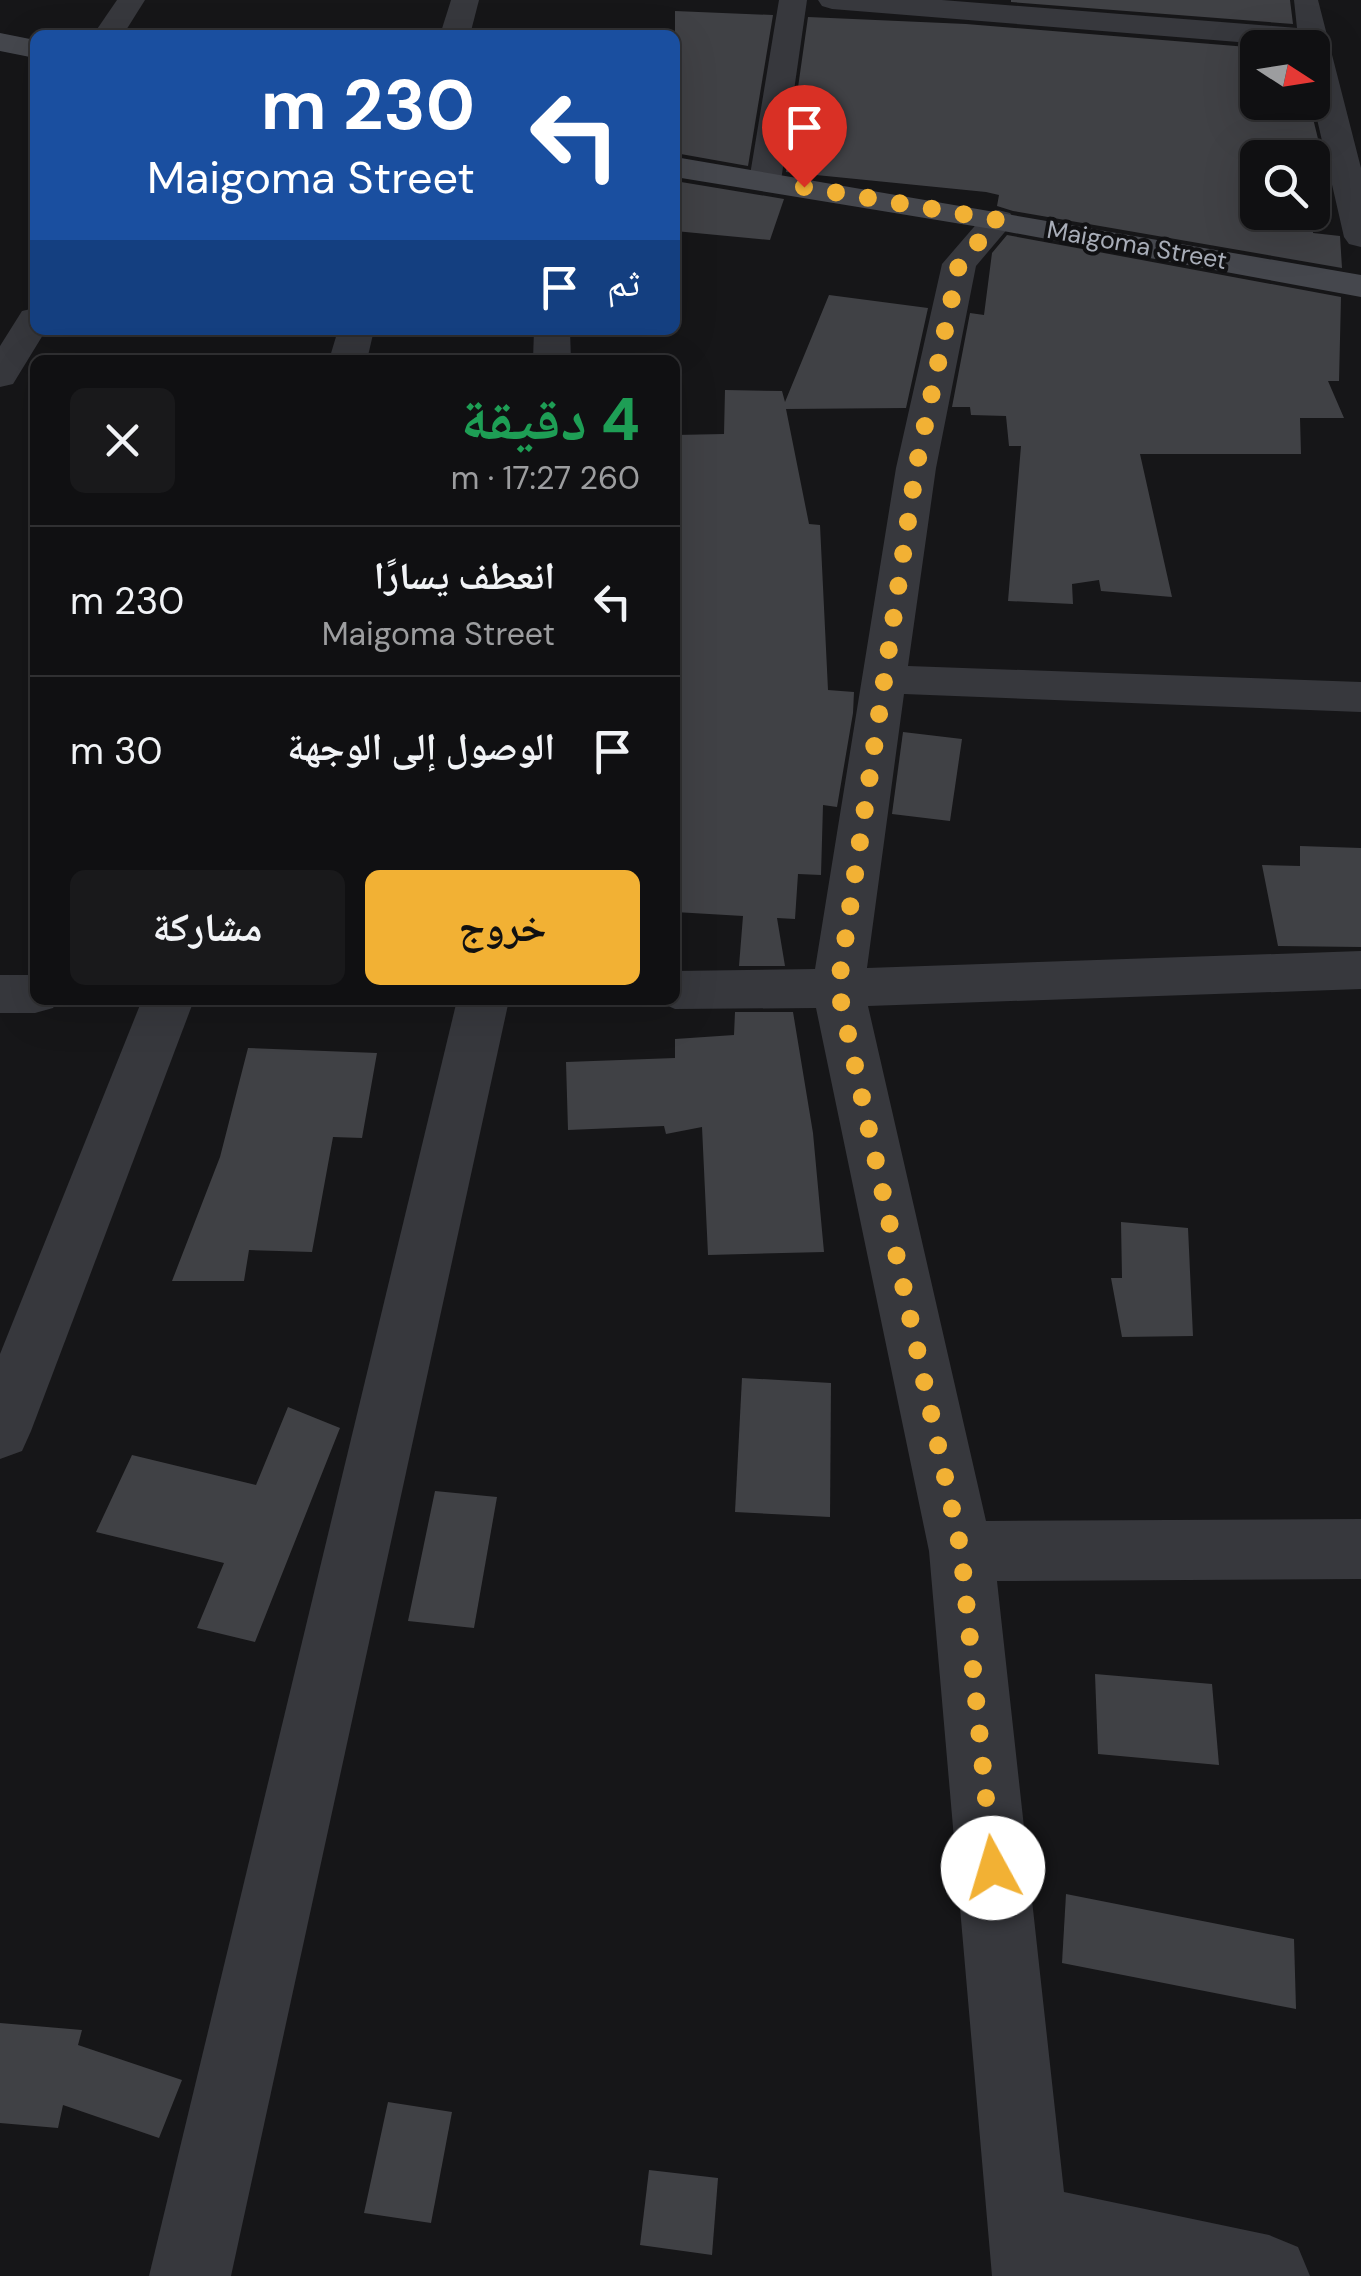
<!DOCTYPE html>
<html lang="ar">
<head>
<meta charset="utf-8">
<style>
  :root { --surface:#101012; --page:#19191b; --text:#f1f3f6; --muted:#9c9d9f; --line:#303032; --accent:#f2b134 }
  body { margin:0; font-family:"DM Sans","Noto Naskh Arabic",sans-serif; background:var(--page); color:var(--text); direction:rtl; height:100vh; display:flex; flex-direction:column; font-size:38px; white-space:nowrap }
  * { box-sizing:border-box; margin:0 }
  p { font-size:32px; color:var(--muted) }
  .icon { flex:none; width:55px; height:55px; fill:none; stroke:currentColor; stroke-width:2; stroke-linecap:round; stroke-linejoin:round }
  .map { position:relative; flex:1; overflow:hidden; direction:ltr }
  .drawer { position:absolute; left:30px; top:355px; width:650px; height:650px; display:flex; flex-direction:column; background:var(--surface); border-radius:15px; box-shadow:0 10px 40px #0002,0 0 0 2px var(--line); direction:rtl }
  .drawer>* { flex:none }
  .hud { position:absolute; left:30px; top:30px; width:650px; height:305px; border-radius:15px; box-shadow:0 10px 40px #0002,0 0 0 2px var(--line); direction:rtl; background:#1a4fa0; color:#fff; overflow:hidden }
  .needle { width:65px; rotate:102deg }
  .fabs { position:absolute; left:1240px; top:30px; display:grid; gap:20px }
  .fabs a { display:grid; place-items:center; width:90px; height:90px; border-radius:15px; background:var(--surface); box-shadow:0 10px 40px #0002,0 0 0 2px var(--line); font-size:50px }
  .pin { position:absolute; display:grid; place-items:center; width:85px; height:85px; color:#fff; margin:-102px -42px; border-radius:50% 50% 50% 0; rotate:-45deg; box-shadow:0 0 10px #0007 }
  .pin .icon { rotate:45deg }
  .me { position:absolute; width:110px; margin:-55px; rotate:354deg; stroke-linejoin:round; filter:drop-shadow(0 0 8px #0008) }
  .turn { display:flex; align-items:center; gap:35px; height:210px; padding:0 40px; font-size:45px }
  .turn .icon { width:130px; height:130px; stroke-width:2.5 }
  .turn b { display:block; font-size:70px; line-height:85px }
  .then { display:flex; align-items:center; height:95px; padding:0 40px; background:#0003; gap:20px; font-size:38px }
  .round { display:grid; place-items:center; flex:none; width:105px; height:105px; border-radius:15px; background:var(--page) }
  .head { display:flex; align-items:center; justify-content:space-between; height:170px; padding:0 40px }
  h1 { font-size:60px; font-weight:800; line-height:75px; color:#1e9e55 }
  .action { display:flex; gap:20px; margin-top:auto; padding:20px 40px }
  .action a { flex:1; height:115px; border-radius:15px; background:var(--accent); color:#111; font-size:40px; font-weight:800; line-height:115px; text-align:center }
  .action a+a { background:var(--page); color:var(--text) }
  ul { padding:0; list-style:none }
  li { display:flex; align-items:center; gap:30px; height:150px; padding:0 40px; border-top:2px solid var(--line) }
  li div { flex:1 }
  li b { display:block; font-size:38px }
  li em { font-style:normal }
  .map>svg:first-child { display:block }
</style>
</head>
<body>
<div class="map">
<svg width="1361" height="2276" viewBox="0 0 1361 2276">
  <rect width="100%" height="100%" fill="#161618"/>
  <g fill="#404145" fill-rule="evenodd">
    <path d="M 1011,0 L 1290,0 L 1293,24 L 1011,2 Z"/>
    <path d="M 675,11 L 773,15 L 748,166 L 675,153 Z"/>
    <path d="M 808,17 L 966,24 L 1260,48 L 1258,102 L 1309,102 L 1320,147 L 1313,233 L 1340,236 L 1342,268 L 1013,211 L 997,206 L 999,195 L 986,192 L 786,172 ZM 1258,158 L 1312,158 L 1312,212 L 1258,212 Z"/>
    <path d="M 675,181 L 784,199 L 770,240 L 675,231 Z"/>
    <path d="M 1007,235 L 1341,297 L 1339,381 L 1328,381 L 1344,418 L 1300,418 L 1301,454 L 1140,454 L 1172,597 L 1101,591 L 1099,580 L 1072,584 L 1073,604 L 1008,601 L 1021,446 L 1009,446 L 1006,416 L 971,415 L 970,407 L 952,407 L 970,313 L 984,315 L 992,253 Z"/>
    <path d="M 829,295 L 928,308 L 906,408 L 786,409 L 809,524 L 820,525 L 828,690 L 854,692 L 853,713 L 837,807 L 823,805 L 821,875 L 798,874 L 795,919 L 777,918 L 785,966 L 739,966 L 743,916 L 675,912 L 675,435 L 724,434 L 725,390 L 782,391 L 785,402 Z"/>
    <path d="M 903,732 L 962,739 L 950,821 L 892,814 Z"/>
    <path d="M 1300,846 L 1361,848 L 1361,947 L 1278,946 L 1262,865 L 1300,866 Z"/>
    <path d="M 735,1012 L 793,1012 L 813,1133 L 824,1252 L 708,1255 L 702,1127 L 666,1134 L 664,1126 L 568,1130 L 566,1062 L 675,1058 L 675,1039 L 734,1035 Z"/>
    <path d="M 248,1048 L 377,1053 L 362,1138 L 333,1137 L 312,1252 L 249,1250 L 244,1281 L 172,1281 L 220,1157 Z"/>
    <path d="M 1121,1222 L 1188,1228 L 1193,1336 L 1122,1337 L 1111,1278 L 1122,1278 Z"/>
    <path d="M 742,1378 L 831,1383 L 830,1517 L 735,1512 Z"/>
    <path d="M 288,1407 L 340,1428 L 255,1642 L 197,1628 L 224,1563 L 96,1532 L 132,1455 L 256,1485 Z"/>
    <path d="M 435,1491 L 497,1497 L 474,1628 L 408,1621 Z"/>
    <path d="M 1095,1674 L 1212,1684 L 1219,1765 L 1098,1754 Z"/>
    <path d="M 1066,1894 L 1294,1939 L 1296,2009 L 1062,1963 Z"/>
    <path d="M 0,2023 L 82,2030 L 78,2045 L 182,2080 L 159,2138 L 63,2105 L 58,2128 L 0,2123 Z"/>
    <path d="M 388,2102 L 452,2112 L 431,2223 L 364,2213 Z"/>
    <path d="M 649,2170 L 718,2178 L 712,2255 L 640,2245 Z"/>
  </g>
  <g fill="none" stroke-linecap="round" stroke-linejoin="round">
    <g fill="#37383d" fill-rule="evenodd">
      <path d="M 117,0 L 145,0 L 123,35 L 93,35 Z"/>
      <path d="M 451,0 L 479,0 L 470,35 L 440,35 Z"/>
      <path d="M 779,0 L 807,0 L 781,181 L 777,188 L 753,188 L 749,181 Z"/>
      <path d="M 818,0 L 942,0 L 1297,28 L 1294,0 L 1318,0 L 1361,168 L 1361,247 L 1349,244 L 1344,237 L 1312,97 L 1312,48 L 832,9 L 822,6 Z"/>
      <path d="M 998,210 L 1010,213 L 1015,220 L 976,266 L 936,468 L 908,666 L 1361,682 L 1361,712 L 904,694 L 867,968 L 1361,951 L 1361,989 L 868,1006 L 986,1521 L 1361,1519 L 1361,1579 L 997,1581 L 1064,2192 L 1269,2235 L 1298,2247 L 1310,2276 L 992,2276 L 929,1551 L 816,1008 L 675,1009 L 655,1000 L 675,1000 L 675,971 L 815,969 L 896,468 L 942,264 L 986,213 Z"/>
      <path d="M 35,308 L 35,330 L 46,330 L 13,384 L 0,387 L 0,346 L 22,311 Z"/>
      <path d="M 338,330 L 374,330 L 367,360 L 329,360 Z"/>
      <path d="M 534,330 L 570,330 L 571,360 L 533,360 Z"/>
      <path d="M 0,975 L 35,975 L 35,1000 L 58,1000 L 53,1008 L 35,1013 L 0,1013 Z"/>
      <path d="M 142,1000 L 194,1000 L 31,1431 L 22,1451 L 0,1459 L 0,1354 Z"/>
      <path d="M 457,1000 L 509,1000 L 231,2276 L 149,2276 Z"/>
    </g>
    <g fill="#45474d" fill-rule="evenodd">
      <path d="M 0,33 L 35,40 L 35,58 L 0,51 Z"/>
      <path d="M 675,157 L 1361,275 L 1361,297 L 998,230 L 675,177 Z"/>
    </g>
  </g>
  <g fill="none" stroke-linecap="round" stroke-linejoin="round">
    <path stroke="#f2b134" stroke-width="18" stroke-dasharray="0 32.4" d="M 804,187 L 998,220 L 959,264 L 916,468 L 838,988 L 961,1550 L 993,1868"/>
  </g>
  <g text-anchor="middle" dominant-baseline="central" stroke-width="8" stroke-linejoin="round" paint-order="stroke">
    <g font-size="25" fill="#a8adb8" stroke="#111113">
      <text transform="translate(1137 245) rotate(10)">Maigoma Street</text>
    </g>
  </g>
</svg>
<div class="fabs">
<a><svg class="needle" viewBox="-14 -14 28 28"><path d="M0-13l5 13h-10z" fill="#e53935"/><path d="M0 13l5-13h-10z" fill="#9c9d9f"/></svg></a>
<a><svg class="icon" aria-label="search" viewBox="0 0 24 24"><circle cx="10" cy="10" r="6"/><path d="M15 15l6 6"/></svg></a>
</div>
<div class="pin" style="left:804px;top:187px;background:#d93025"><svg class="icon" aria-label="arrive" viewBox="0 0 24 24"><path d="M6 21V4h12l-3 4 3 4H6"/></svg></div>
<svg class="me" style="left:993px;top:1868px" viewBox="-20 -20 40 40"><circle r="19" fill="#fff"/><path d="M0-13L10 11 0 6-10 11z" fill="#f2b134"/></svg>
<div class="hud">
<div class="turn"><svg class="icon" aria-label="left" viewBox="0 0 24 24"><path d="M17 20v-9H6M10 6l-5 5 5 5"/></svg><div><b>230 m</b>Maigoma Street</div></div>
<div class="then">ثم<svg class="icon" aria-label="arrive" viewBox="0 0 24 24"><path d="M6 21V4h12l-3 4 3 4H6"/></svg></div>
</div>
<section class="drawer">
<div class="head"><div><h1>4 دقيقة</h1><p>260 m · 17:27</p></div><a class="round"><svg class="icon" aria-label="close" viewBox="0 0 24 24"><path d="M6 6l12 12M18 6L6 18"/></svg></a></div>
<ul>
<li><svg class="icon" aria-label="left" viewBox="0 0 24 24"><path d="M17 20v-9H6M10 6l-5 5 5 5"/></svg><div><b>انعطف يسارًا</b><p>Maigoma Street</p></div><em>230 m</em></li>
<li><svg class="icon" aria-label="arrive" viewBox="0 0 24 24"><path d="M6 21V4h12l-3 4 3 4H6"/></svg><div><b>الوصول إلى الوجهة</b></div><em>30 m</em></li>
</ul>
<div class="action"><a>خروج</a><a>مشاركة</a></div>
</section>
</div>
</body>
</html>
